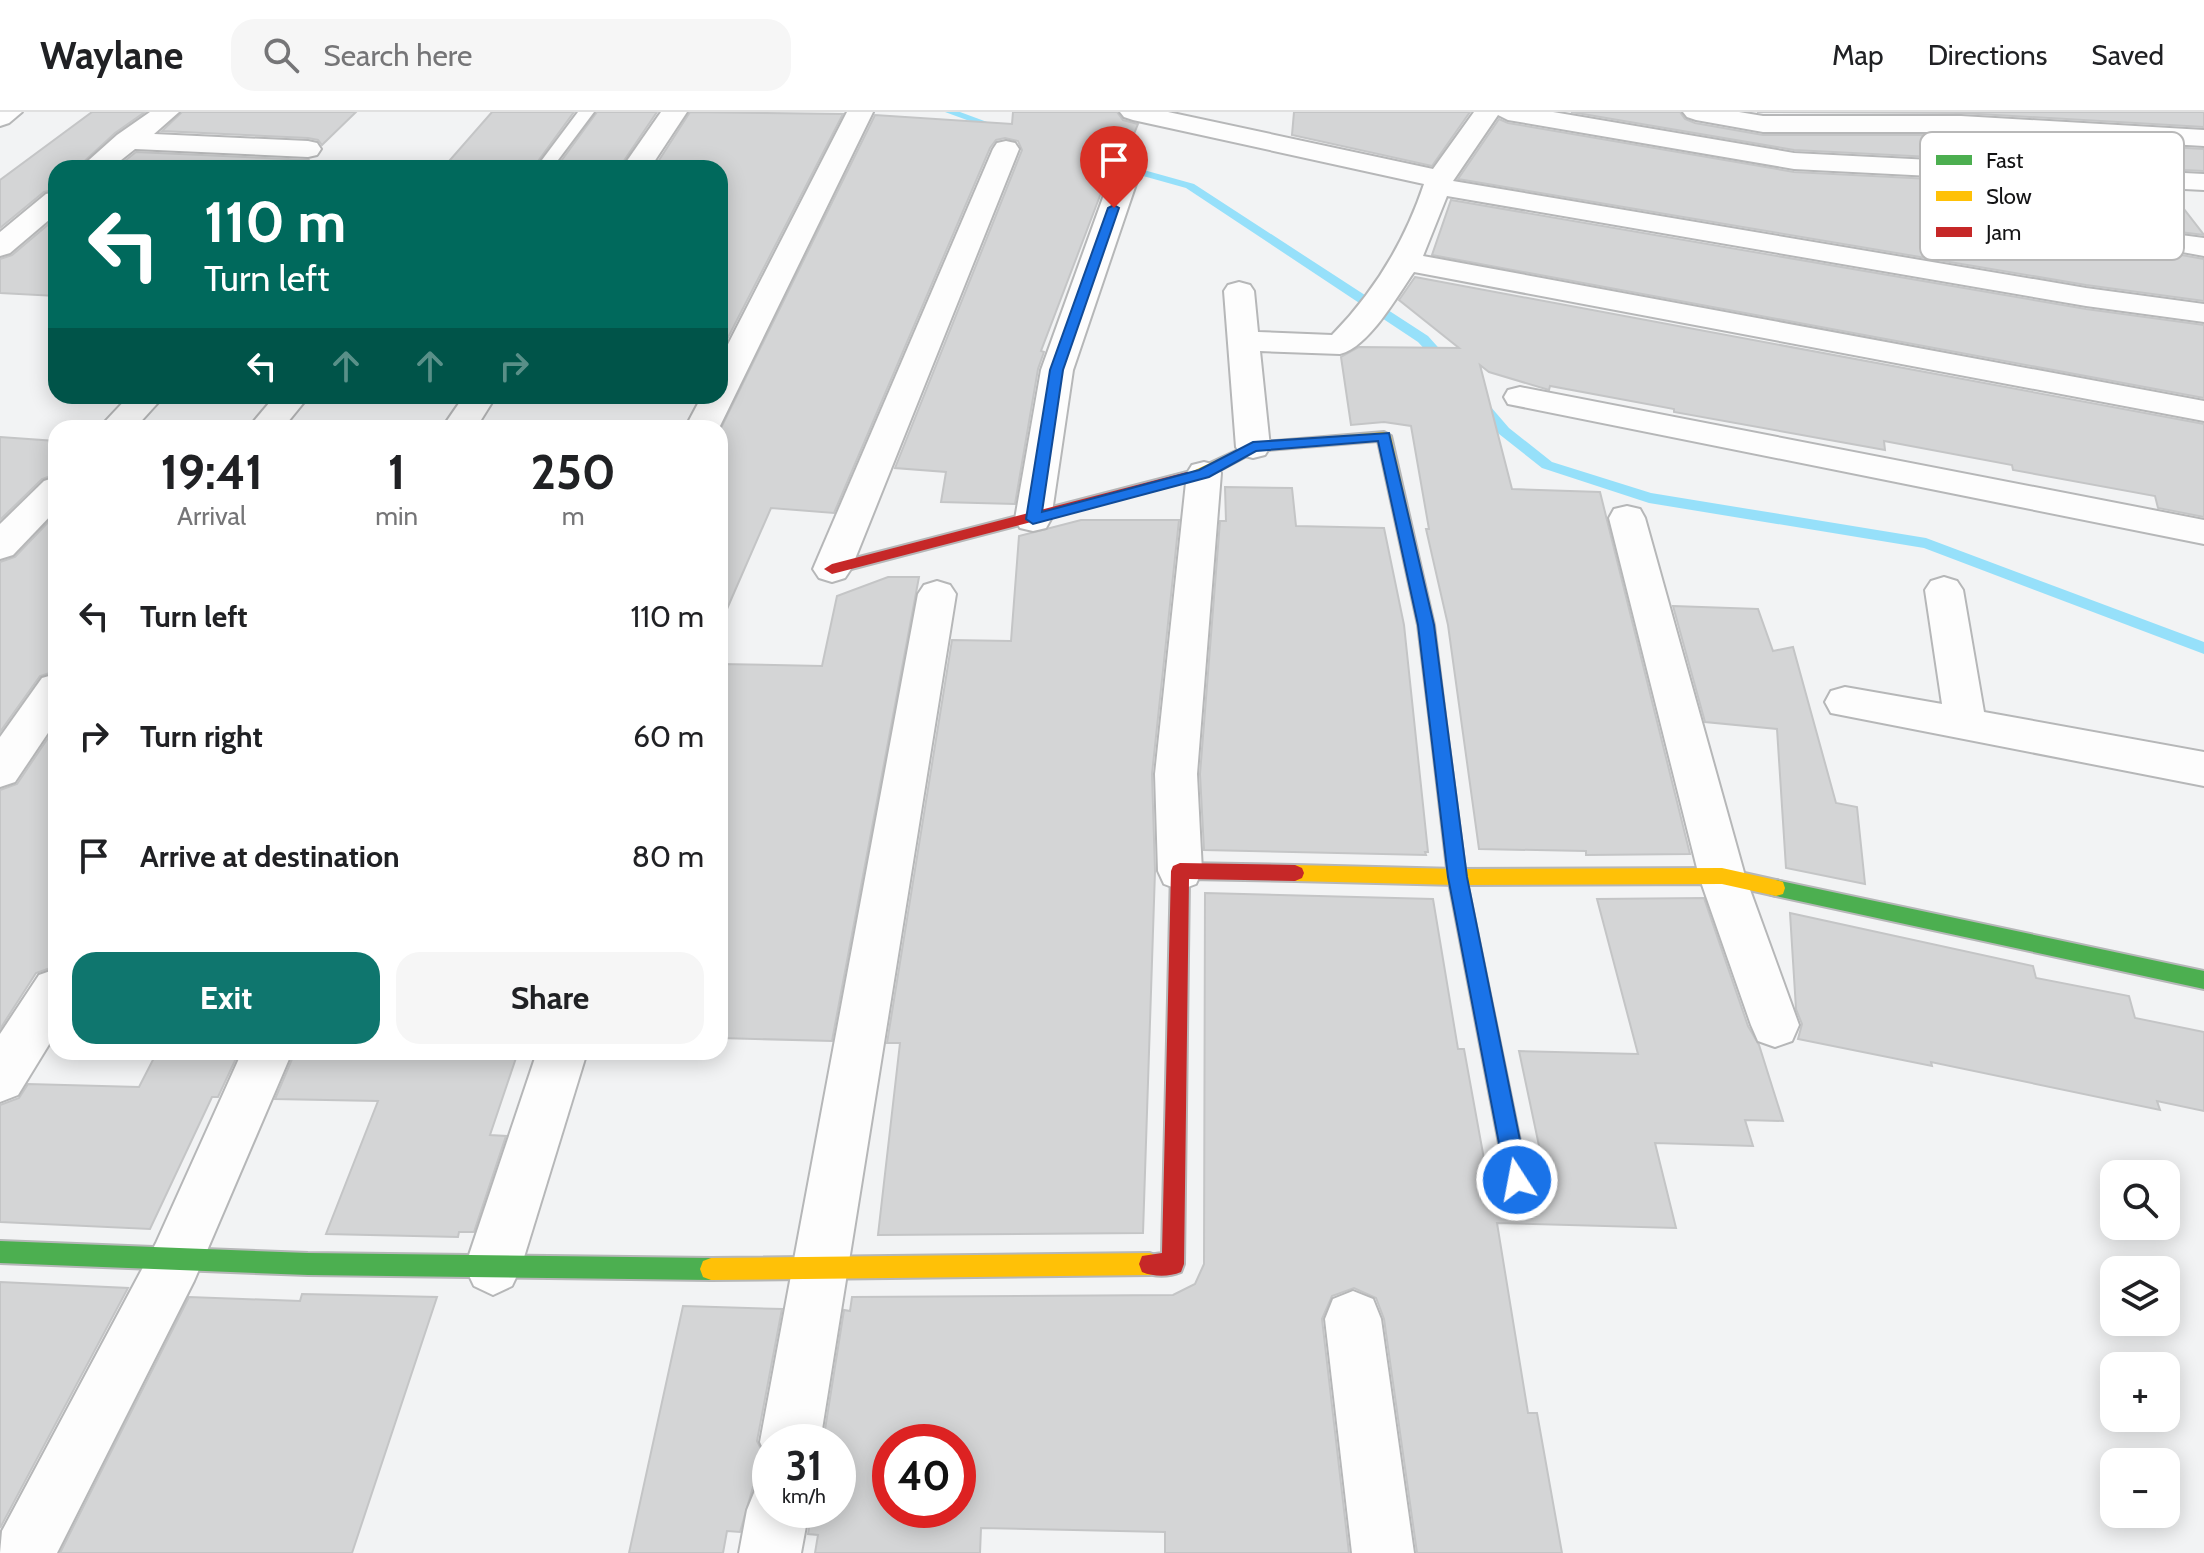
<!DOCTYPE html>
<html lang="en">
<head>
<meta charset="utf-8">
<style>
  :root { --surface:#fff; --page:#f6f6f6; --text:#202124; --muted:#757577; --line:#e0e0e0; --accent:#0f766e }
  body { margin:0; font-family:Cabin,sans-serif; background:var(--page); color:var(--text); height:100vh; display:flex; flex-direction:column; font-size:30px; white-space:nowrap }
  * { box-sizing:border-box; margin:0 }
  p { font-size:26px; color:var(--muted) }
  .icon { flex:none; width:44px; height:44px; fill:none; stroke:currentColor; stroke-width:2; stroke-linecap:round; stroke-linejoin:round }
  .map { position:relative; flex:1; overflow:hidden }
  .side { position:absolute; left:48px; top:308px; width:680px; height:640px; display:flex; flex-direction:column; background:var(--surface); border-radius:24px; box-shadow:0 4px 20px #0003 }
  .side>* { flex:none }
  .banner { position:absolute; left:48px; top:48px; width:680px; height:244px; border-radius:24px; box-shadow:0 4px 20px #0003; background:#00695c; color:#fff; overflow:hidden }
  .fabs { position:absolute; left:2100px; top:1048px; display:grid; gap:16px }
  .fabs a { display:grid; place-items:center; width:80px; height:80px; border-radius:16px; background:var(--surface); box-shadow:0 4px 20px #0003; font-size:40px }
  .speed { position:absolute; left:752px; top:1312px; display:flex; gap:16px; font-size:40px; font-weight:700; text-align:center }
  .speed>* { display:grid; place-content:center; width:104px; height:104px; border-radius:50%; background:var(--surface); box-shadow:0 4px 20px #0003; line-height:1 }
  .speed small { font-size:20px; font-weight:400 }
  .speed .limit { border:12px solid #d22; background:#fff; color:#111 }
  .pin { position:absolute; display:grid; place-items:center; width:68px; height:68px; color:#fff; margin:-82px -34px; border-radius:50% 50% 50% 0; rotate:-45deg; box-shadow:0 0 8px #0007 }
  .pin .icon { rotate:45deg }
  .me { position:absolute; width:88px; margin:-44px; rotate:349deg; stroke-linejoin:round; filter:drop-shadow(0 0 6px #0008) }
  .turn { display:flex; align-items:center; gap:28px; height:168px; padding:0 24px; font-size:36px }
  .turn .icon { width:104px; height:104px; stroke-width:2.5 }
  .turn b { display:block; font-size:56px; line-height:68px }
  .lanes { display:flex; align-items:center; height:76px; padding:0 24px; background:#0003; justify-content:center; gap:40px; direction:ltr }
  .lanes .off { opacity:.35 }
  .eta { display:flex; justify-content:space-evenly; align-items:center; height:136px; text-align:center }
  .eta b { font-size:48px; font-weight:800; line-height:56px }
  .button { display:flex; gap:16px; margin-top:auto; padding:16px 24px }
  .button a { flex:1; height:92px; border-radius:24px; background:var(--accent); color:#fff; font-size:32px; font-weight:800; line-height:92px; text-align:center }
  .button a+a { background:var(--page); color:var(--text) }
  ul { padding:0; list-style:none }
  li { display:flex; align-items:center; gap:24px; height:120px; padding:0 24px }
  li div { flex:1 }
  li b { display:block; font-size:30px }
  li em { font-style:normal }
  header { display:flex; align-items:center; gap:48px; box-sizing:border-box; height:112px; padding:0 40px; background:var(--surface); border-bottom:2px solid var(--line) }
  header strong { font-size:38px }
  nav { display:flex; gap:44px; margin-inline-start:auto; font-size:28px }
  .search { width:560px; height:72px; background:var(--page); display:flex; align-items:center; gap:20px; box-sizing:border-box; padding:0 28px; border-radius:24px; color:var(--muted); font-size:30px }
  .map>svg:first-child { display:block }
</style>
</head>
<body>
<header>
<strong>Waylane</strong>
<div class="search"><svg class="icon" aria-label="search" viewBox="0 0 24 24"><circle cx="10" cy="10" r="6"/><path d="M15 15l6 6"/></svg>Search here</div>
<nav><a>Map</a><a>Directions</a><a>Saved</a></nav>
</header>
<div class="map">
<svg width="2204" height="1441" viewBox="0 0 2204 1441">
  <rect width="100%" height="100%" fill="#f2f3f4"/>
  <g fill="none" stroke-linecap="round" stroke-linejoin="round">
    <g fill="#96e0fa" fill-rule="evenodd">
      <path d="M 945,0 L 960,0 L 1006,17 L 997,19 Z"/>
      <path d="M 1097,45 L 1194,72 L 1428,224 L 1454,253 L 1442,256 L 1418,230 L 1186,76 L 1093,50 L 1093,46 Z"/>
      <path d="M 1479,286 L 1484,287 L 1509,316 L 1552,350 L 1651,381 L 1926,426 L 2204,530 L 2204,542 L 1924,436 L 1649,391 L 1542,356 L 1499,322 L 1472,290 Z"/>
    </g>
  </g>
  <g fill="#d4d5d6" stroke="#c4c5c6" stroke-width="2" fill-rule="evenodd">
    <path d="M 92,0 L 145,0 L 115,21 L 77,56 L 56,56 L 56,77 L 44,80 L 0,116 L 0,68 Z"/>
    <path d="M 182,0 L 356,0 L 322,33 L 318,28 L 308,26 L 162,19 Z"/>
    <path d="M 492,0 L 574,0 L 533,56 L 443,56 Z"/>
    <path d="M 597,0 L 657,0 L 619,56 L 556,56 Z"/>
    <path d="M 690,0 L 843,2 L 720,241 L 720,56 L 654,56 Z"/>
    <path d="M 1013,0 L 1117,0 L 1123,8 L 1138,12 L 1119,59 L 1110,61 L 1106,68 L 1041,239 L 1044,240 L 1038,257 L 1015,392 L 941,390 L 946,360 L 895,356 L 1022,38 L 1018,29 L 1005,26 L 996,28 L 990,36 L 834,401 L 771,396 L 720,513 L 720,318 L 875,3 L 1012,12 Z"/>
    <path d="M 1294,0 L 1470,0 L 1432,54 L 1292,23 Z"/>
    <path d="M 1571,0 L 1680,0 L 1685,7 L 1695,11 L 1763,23 L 1961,23 L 2204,37 L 2204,59 L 1794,38 Z"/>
    <path d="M 1757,0 L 2204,0 L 2204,15 L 1961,1 Z"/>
    <path d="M 1499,7 L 1508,11 L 1794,60 L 2170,79 L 2204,123 L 2180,120 L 2168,124 L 2164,134 L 2170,141 L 2204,147 L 2204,189 L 2086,173 L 1458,67 Z"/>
    <path d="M 136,40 L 308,48 L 300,56 L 116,56 Z"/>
    <path d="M 1451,88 L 2086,197 L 2204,213 L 2204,286 L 1432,143 Z"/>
    <path d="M 56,106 L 56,184 L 0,181 L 0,147 L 12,143 Z"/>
    <path d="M 1415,165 L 2204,312 L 2204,405 L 2158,396 L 2155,384 L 2013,358 L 2012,353 L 1884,329 L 1885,338 L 1674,300 L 1674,297 L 1550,274 L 1549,278 L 1489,260 L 1480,253 L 1512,377 L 1600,380 L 1690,742 L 1586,743 L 1586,739 L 1479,737 L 1448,513 L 1426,417 L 1429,417 L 1411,314 L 1384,310 L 1351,313 L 1341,245 L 1359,235 L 1459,236 L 1399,188 Z"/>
    <path d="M 0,325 L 56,329 L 56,362 L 42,367 L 0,408 Z"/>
    <path d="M 1225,375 L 1292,376 L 1296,414 L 1384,416 L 1404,513 L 1428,740 L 1425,740 L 1426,743 L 1204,738 L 1200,662 L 1220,409 L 1226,409 Z"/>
    <path d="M 56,402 L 56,559 L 40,564 L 0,620 L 0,450 L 15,445 Z"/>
    <path d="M 1081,408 L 1179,408 L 1152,662 L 1155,759 L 1143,1121 L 878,1123 L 900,931 L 887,931 L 952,528 L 1011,529 L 1019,424 Z"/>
    <path d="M 888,465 L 919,465 L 832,929 L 720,926 L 720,552 L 822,554 L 837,484 Z"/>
    <path d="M 1673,494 L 1758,497 L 1773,539 L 1793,535 L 1836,691 L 1857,695 L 1865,772 L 1786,756 L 1777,617 L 1705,610 Z"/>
    <path d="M 56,614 L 56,854 L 36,861 L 0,917 L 0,678 L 17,672 Z"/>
    <path d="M 1205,781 L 1433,787 L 1458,937 L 1464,937 L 1488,1069 L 1497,1089 L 1516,1097 L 1537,1089 L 1546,1067 L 1519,939 L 1638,942 L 1597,787 L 1704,786 L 1748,914 L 1759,933 L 1783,1009 L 1745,1008 L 1753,1034 L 1655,1031 L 1676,1116 L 1497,1111 L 1528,1301 L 1537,1301 L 1562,1441 L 1417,1441 L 1384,1207 L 1376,1186 L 1354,1176 L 1332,1184 L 1322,1207 L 1349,1441 L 1165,1441 L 1165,1420 L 981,1416 L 980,1441 L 815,1441 L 818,1423 L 808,1422 L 812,1398 L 838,1398 L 838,1330 L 823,1330 L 844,1198 L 850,1199 L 852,1185 L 1173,1183 L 1195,1172 L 1204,1152 ZM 890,1330 L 958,1330 L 958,1398 L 890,1398 Z"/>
    <path d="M 1790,801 L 2033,854 L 2036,866 L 2129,884 L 2135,906 L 2204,920 L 2204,999 L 2157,989 L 2160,998 L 1931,950 L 1932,954 L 1798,927 L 1802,912 L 1796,897 Z"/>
    <path d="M 157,940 L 239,940 L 218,985 L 212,985 L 150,1117 L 0,1110 L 0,993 L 19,986 L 28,972 L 139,975 Z"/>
    <path d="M 295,940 L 518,940 L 490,1023 L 506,1024 L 474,1120 L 459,1120 L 458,1125 L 326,1122 L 378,989 L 275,987 Z"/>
    <path d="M 0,1170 L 128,1176 L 0,1416 Z"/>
    <path d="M 302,1182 L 437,1185 L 352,1441 L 60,1441 L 189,1185 L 300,1189 Z"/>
    <path d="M 683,1194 L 782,1197 L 757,1329 L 770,1355 L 770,1368 L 753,1375 L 740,1420 L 727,1419 L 723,1441 L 629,1441 Z"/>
  </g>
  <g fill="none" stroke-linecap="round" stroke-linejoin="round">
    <defs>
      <path id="lane" d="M 578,0 L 594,0 L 552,56 L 536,56 Z"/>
      <g id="street">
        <path d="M 0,0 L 22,0 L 9,11 L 0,14 Z"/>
        <path d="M 150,0 L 179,0 L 154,22 L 308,29 L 317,31 L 321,37 L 317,43 L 308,45 L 135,37 L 111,56 L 80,56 L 117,23 Z"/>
        <path d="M 661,0 L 687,0 L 650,56 L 622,56 Z"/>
        <path d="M 847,0 L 873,0 L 719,316 L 685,316 L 702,284 L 720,284 L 720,248 Z"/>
        <path d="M 1120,0 L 1168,0 L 1433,57 L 1474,0 L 1553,0 L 1794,41 L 2204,62 L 2204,78 L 1794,57 L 1508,8 L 1498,3 L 1453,69 L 2086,176 L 2204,192 L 2204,210 L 2086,194 L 1447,84 L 1423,144 L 2204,289 L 2204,309 L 1414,160 C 1397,184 1369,235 1340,242 L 1260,239 L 1270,335 L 1265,343 L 1253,346 L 1241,343 L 1236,335 L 1224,179 L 1228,173 L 1239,170 L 1250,173 L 1254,179 L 1258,220 L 1332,223 C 1375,179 1405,129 1424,72 L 1133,8 L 1124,5 Z"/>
        <path d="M 1683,0 L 1739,0 L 1763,4 L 1961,4 L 2204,18 L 2204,34 L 1961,20 L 1763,20 L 1696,8 L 1687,5 Z"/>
        <path d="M 1006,29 L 1015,31 L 1019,37 L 851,457 L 845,466 L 832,470 L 819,466 L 813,457 L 993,37 L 997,31 Z"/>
        <path d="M 1123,61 L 1133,63 L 1137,69 L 1073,258 L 1051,407 L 1046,416 L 1033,419 L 1020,416 L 1015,407 L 1041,258 L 1109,69 L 1113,63 Z"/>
        <path d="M 56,80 L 56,102 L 10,141 L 0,144 L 0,120 L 46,82 Z"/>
        <path d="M 2181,123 L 2204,126 L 2204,144 L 2171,138 L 2167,132 L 2171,126 Z"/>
        <path d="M 1520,275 L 2204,408 L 2204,432 L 1508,292 L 1504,285 L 1508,278 Z"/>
        <path d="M 129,284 L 164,284 L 135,316 L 99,316 Z"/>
        <path d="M 275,284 L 309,284 L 283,316 L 248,316 Z"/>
        <path d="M 464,284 L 496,284 L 476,316 L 442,316 Z"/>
        <path d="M 1204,350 L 1216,353 L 1221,361 L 1197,662 L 1202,759 L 1196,772 L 1180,778 L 1164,772 L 1158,759 L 1155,662 L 1187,361 L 1192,353 Z"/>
        <path d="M 56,365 L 56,398 L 13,443 L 0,447 L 0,412 L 44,369 Z"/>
        <path d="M 1627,394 L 1640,397 L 1645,406 L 1745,764 L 1799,913 L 1792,929 L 1775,935 L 1758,929 L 1751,913 L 1699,764 L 1609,406 L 1614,397 Z"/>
        <path d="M 1944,465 L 1957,469 L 1963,478 L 1984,600 L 2204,640 L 2204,674 L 1831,601 L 1825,590 L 1831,579 L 1845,575 L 1942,592 L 1925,478 L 1931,469 Z"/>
        <path d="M 937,469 L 950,473 L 956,482 L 820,1330 L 770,1330 L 770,1352 L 760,1330 L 918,482 L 924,473 Z"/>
        <path d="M 56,562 L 56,609 L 15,670 L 0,675 L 0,625 L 42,566 Z"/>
        <path d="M 56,857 L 56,921 L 18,983 L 0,990 L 0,922 L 39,863 Z"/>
        <path d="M 242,940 L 292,940 L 194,1169 L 57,1441 L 0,1441 L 2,1419 L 156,1131 Z"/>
        <path d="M 537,940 L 587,940 L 521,1155 L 512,1174 L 493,1183 L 474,1174 L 465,1155 Z"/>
        <path d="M 1353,1179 L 1373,1187 L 1381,1207 L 1414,1441 L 1352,1441 L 1325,1207 L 1333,1187 Z"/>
        <path d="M 770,1371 L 770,1398 L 809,1398 L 801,1441 L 739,1441 L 747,1398 L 756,1376 Z"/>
      </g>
      <g id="fast">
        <path d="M 1438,605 L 1446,611 L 1466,765 L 1528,1068 L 1525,1076 L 1517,1079 L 1509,1076 L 1506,1068 L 1448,765 L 1430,611 Z"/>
        <path d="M 1776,768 L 2204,859 L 2204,877 L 1776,784 L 1769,782 L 1767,776 L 1769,770 Z"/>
        <path d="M 0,1129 L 308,1141 L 711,1146 L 719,1149 L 722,1157 L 719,1165 L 711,1168 L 308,1163 L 0,1151 Z"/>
      </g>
      <g id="slow">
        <path d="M 1384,320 L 1391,324 L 1434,513 L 1446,611 L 1438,617 L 1430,611 L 1418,513 L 1378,329 L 1256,339 L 1209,364 L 1187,370 L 1180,365 L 1253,331 Z"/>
        <path d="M 1295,753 L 1457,757 L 1722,756 L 1776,768 L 1783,770 L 1785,776 L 1783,782 L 1776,784 L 1722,772 L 1457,773 L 1295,769 L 1288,766 L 1286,761 L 1288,756 Z"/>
        <path d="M 1150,1141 L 1158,1144 L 1161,1152 L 1158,1160 L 1150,1163 L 711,1168 L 703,1165 L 700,1157 L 703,1149 L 711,1146 Z"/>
      </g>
      <g id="jam">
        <path d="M 1187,360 L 1194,365 L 1192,368 L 832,462 L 824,457 L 832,452 Z"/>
        <path d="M 1180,751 L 1295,753 L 1302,756 L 1304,761 L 1302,766 L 1295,769 L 1189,767 L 1184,1152 L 1181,1160 C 1169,1165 1154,1165 1142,1160 L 1139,1152 L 1142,1144 L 1162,1141 L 1171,759 L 1173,754 Z"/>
      </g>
    </defs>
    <use href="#lane" stroke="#b6b7b8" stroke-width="4"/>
    <use href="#street" stroke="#b6b7b8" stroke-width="4"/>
    <use href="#fast" stroke="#b6b7b8" stroke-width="4"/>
    <use href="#slow" stroke="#b6b7b8" stroke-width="4"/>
    <use href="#jam" stroke="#b6b7b8" stroke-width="4"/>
    <use href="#lane" fill="#fdfdfd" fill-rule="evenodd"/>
    <use href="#street" fill="#fdfdfd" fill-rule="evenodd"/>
    <use href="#fast" fill="#4caf50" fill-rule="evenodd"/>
    <use href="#slow" fill="#ffc107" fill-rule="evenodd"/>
    <use href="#jam" fill="#c62828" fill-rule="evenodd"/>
  </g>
  <path fill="#1a73e8" stroke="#114b97" stroke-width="2" d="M 1114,93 L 1119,96 L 1063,258 L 1042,400 L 1199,358 L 1253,330 L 1389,321 L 1434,513 L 1467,765 L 1528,1068 L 1525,1075 L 1517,1079 L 1509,1075 L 1506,1068 L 1448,765 L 1418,513 L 1378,329 L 1256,339 L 1209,365 L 1033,412 L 1026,407 L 1050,258 L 1108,96 Z"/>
  <rect x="1920" y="20" width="264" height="128" rx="12" fill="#fff" stroke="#b8b8b8" stroke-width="2"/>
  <rect x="1936" y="43" width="36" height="10" fill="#4caf50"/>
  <rect x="1936" y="79" width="36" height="10" fill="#ffc107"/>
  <rect x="1936" y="115" width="36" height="10" fill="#c62828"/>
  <g font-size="22" fill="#131314">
    <text x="1986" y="56">Fast</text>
    <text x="1986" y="92">Slow</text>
    <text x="1986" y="128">Jam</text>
  </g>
</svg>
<div class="fabs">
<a><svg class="icon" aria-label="search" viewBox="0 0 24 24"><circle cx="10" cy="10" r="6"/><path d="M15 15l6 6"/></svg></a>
<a><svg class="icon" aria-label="layers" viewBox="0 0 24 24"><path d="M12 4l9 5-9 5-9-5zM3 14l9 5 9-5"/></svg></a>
<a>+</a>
<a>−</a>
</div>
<div class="speed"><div>31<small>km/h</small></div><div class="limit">40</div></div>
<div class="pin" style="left:1114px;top:96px;background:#d93025"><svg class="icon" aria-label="arrive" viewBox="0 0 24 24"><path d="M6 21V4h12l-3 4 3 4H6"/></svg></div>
<svg class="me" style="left:1517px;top:1068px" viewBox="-20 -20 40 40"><circle r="17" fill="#1a73e8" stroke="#fff" stroke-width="3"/><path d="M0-11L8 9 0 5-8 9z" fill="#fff"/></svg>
<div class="banner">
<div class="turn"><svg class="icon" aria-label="left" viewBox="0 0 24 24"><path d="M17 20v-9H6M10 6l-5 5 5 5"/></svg><div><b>110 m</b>Turn left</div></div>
<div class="lanes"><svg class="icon" aria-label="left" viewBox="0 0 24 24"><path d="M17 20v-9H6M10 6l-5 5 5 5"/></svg><svg class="icon off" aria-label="ahead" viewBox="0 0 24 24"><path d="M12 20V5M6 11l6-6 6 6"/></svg><svg class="icon off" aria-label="ahead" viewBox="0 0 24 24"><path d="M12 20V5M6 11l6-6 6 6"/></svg><svg class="icon off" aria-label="right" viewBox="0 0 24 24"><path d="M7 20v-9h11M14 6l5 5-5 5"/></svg></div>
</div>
<section class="side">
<div class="eta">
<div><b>19:41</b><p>Arrival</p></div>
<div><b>1</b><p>min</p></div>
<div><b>250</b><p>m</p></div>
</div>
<ul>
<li><svg class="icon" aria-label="left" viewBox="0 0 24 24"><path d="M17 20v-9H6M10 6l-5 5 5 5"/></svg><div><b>Turn left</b></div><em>110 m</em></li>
<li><svg class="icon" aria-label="right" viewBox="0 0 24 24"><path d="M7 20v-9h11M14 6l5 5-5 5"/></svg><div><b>Turn right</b></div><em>60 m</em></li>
<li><svg class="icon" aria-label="arrive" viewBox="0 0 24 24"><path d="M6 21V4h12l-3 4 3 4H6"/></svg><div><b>Arrive at destination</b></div><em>80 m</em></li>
</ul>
<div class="button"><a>Exit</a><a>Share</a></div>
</section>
</div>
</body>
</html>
